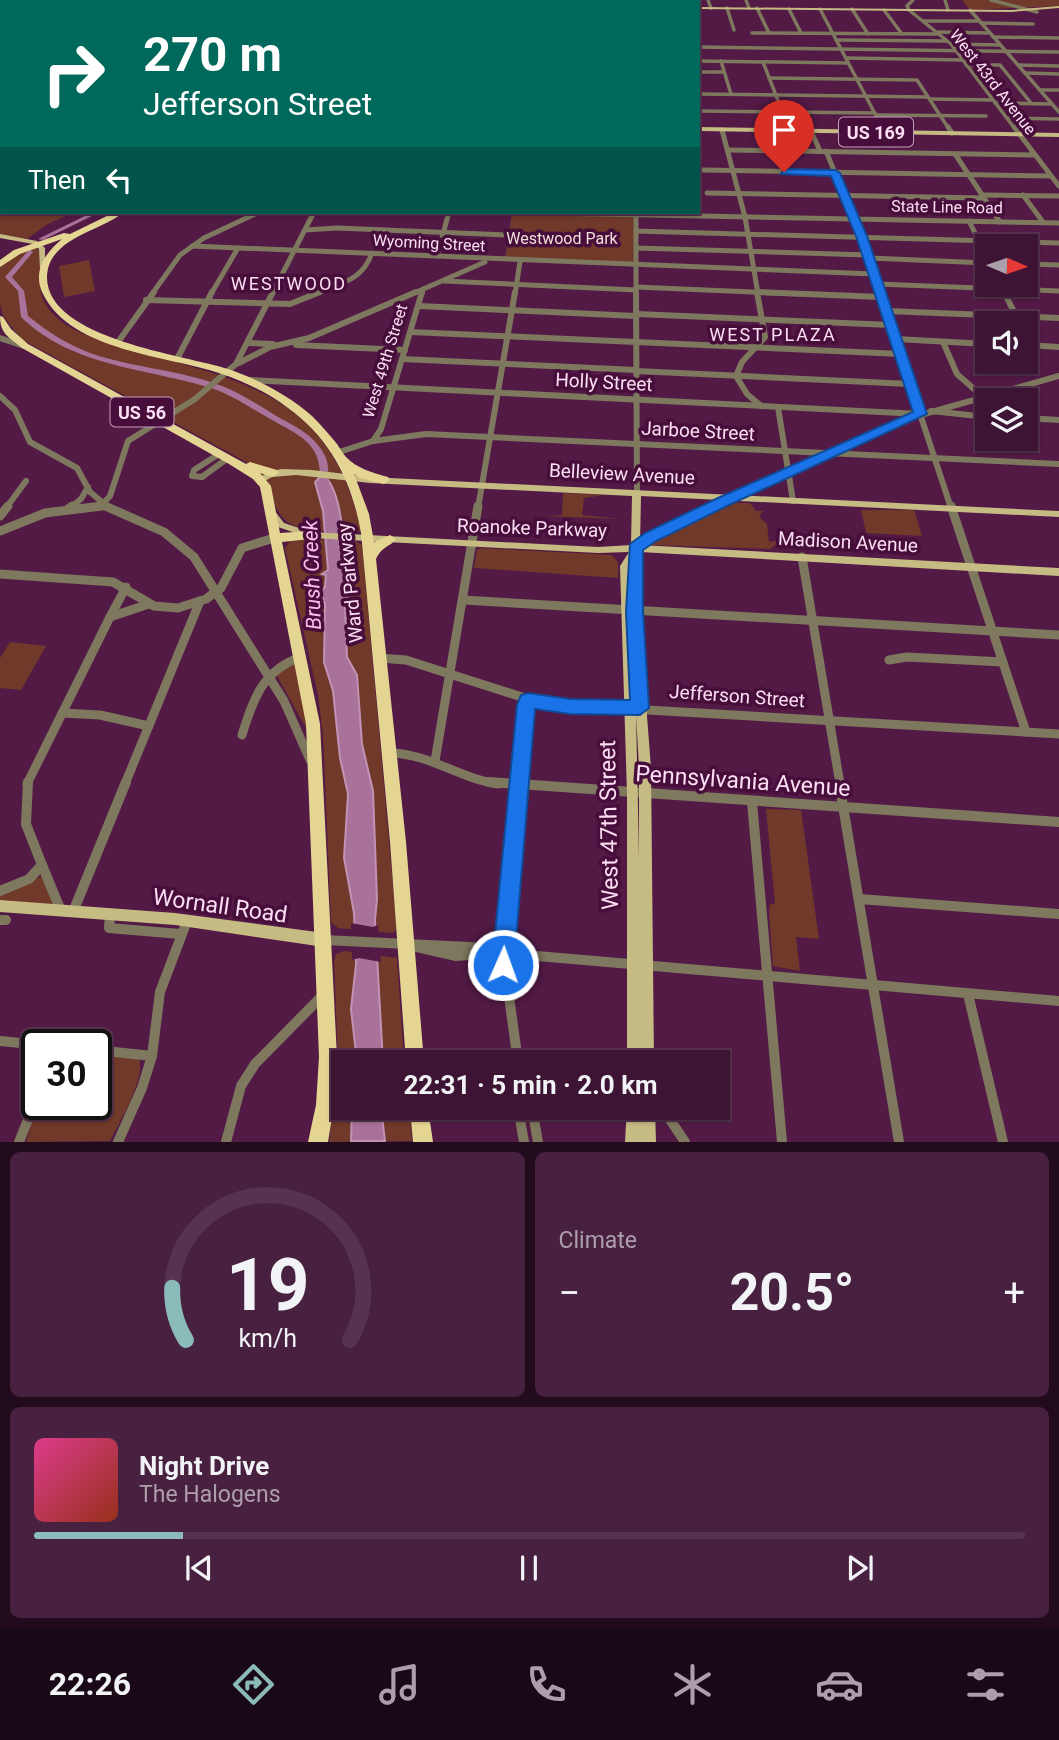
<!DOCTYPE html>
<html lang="en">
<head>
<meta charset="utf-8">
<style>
  :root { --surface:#3e1434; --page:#492140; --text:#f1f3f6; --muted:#ad9eac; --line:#57334f; --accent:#8bbbb9 }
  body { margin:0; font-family:Roboto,sans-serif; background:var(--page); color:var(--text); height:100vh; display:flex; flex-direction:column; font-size:26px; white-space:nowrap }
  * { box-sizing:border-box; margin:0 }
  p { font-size:23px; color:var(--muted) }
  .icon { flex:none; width:38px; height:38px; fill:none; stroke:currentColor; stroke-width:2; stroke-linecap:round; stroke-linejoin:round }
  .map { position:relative; height:1142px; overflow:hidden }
  .panel { display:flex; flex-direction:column; gap:10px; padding:10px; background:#220b1d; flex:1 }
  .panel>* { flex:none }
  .top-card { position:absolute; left:0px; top:0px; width:700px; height:214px; box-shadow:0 2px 5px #0004,0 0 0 2px var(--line); background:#00695c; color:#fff; overflow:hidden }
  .needle { width:46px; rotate:92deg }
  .tools { position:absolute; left:975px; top:234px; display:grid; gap:14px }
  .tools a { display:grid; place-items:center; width:63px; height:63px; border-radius:0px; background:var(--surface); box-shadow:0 2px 5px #0004,0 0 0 2px var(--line); font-size:35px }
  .speed { position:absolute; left:21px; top:1029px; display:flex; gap:14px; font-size:35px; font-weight:700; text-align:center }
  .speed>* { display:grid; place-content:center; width:91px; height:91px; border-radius:50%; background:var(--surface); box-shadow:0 2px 5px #0004,0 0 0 2px var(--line); line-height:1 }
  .speed .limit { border:4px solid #111; border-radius:10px; background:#fff; color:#111 }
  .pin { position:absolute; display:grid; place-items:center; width:60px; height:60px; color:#fff; margin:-72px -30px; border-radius:50% 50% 50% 0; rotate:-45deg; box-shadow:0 0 7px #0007 }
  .pin .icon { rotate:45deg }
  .me { position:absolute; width:77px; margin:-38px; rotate:2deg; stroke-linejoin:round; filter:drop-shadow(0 0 5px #0008) }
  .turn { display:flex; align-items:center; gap:24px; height:147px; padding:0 28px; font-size:32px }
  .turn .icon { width:91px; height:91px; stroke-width:2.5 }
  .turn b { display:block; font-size:49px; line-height:60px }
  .then { display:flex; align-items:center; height:66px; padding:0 28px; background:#0003; gap:14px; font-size:26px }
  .big { font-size:52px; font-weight:700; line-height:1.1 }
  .panel .card { flex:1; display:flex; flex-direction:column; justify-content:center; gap:10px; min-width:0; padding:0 24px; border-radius:10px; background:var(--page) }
  .panel .dial { align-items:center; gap:0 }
  .dial svg { height:182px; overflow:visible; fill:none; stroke:var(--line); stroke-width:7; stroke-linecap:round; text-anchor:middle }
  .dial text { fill:var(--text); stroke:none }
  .song { display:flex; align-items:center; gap:21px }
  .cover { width:84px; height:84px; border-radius:10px; background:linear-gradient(135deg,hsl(330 70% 55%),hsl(10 70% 35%)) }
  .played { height:7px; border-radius:4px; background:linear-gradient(90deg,var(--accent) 15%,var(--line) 15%) }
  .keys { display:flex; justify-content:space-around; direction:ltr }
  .heat { display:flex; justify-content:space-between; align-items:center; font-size:38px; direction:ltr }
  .panel .tiles { flex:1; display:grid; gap:10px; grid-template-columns:1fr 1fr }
  .card:last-child { grid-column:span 2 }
  .trip { position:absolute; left:331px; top:1050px; width:399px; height:70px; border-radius:0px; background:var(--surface); box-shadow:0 2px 5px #0004,0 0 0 2px var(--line); font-weight:700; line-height:70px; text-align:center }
  .tab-bar { display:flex; height:112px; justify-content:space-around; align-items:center; background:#190815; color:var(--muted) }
  .tab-bar .icon { width:49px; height:49px }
  .tab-bar .current { color:var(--accent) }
  .tab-bar b { font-size:32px; color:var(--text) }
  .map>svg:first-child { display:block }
  .green { fill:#703929 }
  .water { fill:#a9729a; stroke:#c292b4; stroke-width:2 }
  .pier { fill:#531a46 }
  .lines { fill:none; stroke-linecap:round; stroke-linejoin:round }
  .river { fill:#a9729a; fill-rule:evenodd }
  .minor-far4 { stroke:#7e785e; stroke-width:3.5 }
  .minor-far3 { stroke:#7e785e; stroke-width:5 }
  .minor-far2 { stroke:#7e785e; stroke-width:6 }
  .minor-far1 { stroke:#7e785e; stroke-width:9 }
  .minor { stroke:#7e785e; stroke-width:10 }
  .major { fill:#c7bb84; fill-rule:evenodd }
  .highway { fill:#e4d592; fill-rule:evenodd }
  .route { fill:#1a73e8; stroke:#114b97; stroke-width:2 }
  .labels { text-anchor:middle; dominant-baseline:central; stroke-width:7; stroke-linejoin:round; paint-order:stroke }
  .far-street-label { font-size:16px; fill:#fbdef2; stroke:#470e3c }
  .far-park-label { font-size:16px; fill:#f2ded8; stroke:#470e3c }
  .shield { fill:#470e3c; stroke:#c5a0bb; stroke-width:2 }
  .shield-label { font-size:18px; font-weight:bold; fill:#fbdef2 }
  .far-neighbourhood-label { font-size:18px; letter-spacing:2px; fill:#fbdef2; stroke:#470e3c }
  .street-label { font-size:19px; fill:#fbdef2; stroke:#470e3c }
  .water-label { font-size:21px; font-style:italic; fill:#febeeb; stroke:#470e3c }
  .near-street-label { font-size:23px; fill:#fbdef2; stroke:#470e3c }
</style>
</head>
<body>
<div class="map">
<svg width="1059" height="1142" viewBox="0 0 1059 1142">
  <rect width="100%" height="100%" fill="#531a46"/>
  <g class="green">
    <path d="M962,0h97v6l-89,4z"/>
    <path d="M0,202l2,10h72l-28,13 -19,14 -27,-4z"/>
    <path d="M512,213l122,3v47l-129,-4z"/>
    <path d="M37,247c10,17 -5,39 11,61 17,23 48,31 74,39 119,34 209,46 239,184 -11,4 -26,1 -39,0 -63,-4 -34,-37 -76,-69l-225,-123 -18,-23 -3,-12v-38l6,-6z"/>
    <path d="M89,260l6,31 -31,6 -5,-31z"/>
    <path d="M563,493l41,2 -20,3 -2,17 38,4 -76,-3 18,-1z"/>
    <path d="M736,503h14l6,8h7l-4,6 8,7 2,18 13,-2 -12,9 -118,-4 -3,-3z"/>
    <path d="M861,510h53l8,26 -56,-3z"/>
    <path d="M300,539l55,2 7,4 35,385 -5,3 -54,-5 -7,-6 -8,-187 -5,-40 -33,-147 5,-7z"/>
    <path d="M481,548l131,7 6,7v16l-144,-10 3,-18z"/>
    <path d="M10,642l36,4 -25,44 -21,-2v-30z"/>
    <path d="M296,664l12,63 -2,1 -29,-52 1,-6z"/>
    <path d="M766,809l35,1 18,129 -23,-2 4,34 -27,-5 -4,-54 1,-8h5z"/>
    <path d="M40,877h4l9,25 -3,2 -50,-4v-6z"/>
    <path d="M345,951l52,7 7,104h-61v46h67l2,33 -83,1 9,-81 -4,-100 2,-7z"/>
    <path d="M96,1055l43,4c7,19 -20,64 -29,82l-84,1 12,-38h58z"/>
  </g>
  <g class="water">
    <path d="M323,474c21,20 21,72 20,100l3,4 -3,6 8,4 -6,15 2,54 10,18 5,69 11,47 4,108 -2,21 8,142h-26l-6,-53 5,-45 -2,-51 -10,-55 4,-64 -8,-36 -7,-67 -9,-29 1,-58 -6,-14 6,-3 1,-12 -4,-1 6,-4 -5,-59 -8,-29z"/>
    <path d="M352,1108h29l4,33h-34z"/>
  </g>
  <path class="pier" d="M351,923l22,4 5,-2 3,37 -22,-4 -7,2z"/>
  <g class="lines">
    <g class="river">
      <rect x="0" y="172" width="2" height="4"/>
      <path d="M93,212h7l-57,28 -5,-1z"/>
      <path d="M30,250l3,2 -21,25 12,14 4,25c20,16 40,29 65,38 42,14 87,16 129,32 20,8 38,20 56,31 19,10 39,20 48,41 3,8 2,17 3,26l-1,2 -3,1 -4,-3c-1,-9 -1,-18 -4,-27 -7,-19 -28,-27 -45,-37 -20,-11 -39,-25 -61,-32 -65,-20 -139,-21 -190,-71l-3,-26 -13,-14 23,-26z"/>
    </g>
    <g class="minor-far4">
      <path d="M708,0l3,8"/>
      <path d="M746,0l3,8"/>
      <path d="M913,0l-6,6 2,4 42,34 64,85"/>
      <path d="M945,0l3,10"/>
      <path d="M991,0l46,12"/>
      <path d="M0,1l63,1"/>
      <path d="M727,8l7,22"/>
      <path d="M757,8l12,25"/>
      <path d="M789,9l12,24"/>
      <path d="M820,9l63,120"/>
      <path d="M852,9l16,25"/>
      <path d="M884,10l18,24"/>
      <path d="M970,10l89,102"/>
      <path d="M923,21h56"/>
      <path d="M981,23l52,1"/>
      <path d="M938,32l51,1"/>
      <path d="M752,33l188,1"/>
      <path d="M993,37l66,1"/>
      <path d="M836,40l112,1"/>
      <path d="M951,44l49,1"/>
      <path d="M698,47l361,5"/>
      <path d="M846,58l117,2"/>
      <path d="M698,61l150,2"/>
      <path d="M721,61l10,33"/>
      <path d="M763,62l26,67"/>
      <path d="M966,65h34l31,38"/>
      <path d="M1018,65l41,1"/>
      <path d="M698,72h26"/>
      <path d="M1025,73l34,1"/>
      <path d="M769,78l148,2 32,49"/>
      <path d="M1040,90h19"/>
      <path d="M698,94l230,3"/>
      <path d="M930,99l63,1"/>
      <path d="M995,103l56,1"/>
      <path d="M698,111l177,2"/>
      <path d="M876,115l110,1"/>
      <path d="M1007,118l52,1"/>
    </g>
    <g class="minor-far3">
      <path d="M788,127l2,4"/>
      <path d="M882,127l3,5"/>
      <path d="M948,127l4,6"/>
      <path d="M1014,127l45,59"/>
      <path d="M722,130l23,87 13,77"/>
      <path d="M811,131l9,20"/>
      <path d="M728,150l307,5"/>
      <path d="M826,151l35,85 19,58"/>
      <path d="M955,154l45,68"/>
      <path d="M703,170l348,6"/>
      <path d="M707,193l277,5"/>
      <path d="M982,195l77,1"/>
      <path d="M1023,195l20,27"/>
      <path d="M499,212l560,11"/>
      <path d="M636,212v82"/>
      <path d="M969,221l18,36"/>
      <path d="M305,230l32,-2 170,7"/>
      <path d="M636,231l423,12"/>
      <path d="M192,246l682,28"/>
      <path d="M636,248l232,7"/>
      <path d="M437,256l12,-44"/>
      <path d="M869,258l118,5"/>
      <path d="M1026,264l33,1"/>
      <path d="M444,281l192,9"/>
      <path d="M877,284l182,7"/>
      <path d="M1001,286l4,8"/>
      <path d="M636,287l164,7"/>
      <path d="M152,294l28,-39 24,-17 55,-26"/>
      <path d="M211,294l27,-46"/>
      <path d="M272,294l42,-82"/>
      <path d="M315,294c26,-11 47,-13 57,-41"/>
      <path d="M412,294l73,-32"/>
      <path d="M422,294l1,-5"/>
      <path d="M515,294l5,-32"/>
    </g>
    <g class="minor-far2">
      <path d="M636,292l1,201"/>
      <path d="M757,292l8,45 -23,25 -6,14 11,18 14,12"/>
      <path d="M757,292l124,5"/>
      <path d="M880,292l71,216"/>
      <path d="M1004,292l16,32"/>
      <path d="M146,300l144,4 30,-12"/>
      <path d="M419,306l217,10"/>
      <path d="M886,311l173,7"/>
      <path d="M637,314l254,11"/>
      <path d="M411,332l490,22"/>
      <path d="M1026,335l5,10"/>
      <path d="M0,338l24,8"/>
      <path d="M896,339l91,5"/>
      <path d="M118,342l36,-50"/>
      <path d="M943,342l14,32 26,23"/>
      <path d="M248,343l25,1"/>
      <path d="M296,345l109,5"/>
      <path d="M1026,345l33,2"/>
      <path d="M177,359l35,-67"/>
      <path d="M402,359l234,11"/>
      <path d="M239,363l31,-16 39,-9 107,-46"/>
      <path d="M636,371l274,13"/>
      <path d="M249,380l671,34"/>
      <path d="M0,396l15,14 15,32 47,26 13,24 19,16"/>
      <path d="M778,407l15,94"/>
      <path d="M931,411l56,6"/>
      <path d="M1026,418l33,2"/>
      <path d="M373,441l8,-12 41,-137"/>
      <path d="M339,452l34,-11 53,-7 633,30"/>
      <path d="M219,454l-25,16 -2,6 10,1 26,-19"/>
      <path d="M6,508l20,-27"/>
      <path d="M70,508l11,-9 7,-12"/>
      <path d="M99,508l11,-12 18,-55 67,-42 41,-35 37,-72"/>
      <path d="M478,508l37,-216"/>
      <path d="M712,508l198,-90 149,-42"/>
    </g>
    <g class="minor-far1">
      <path d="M105,506l59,26 30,25 90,144 26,59"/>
      <path d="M951,506l75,226"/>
      <path d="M68,509l4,-3"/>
      <path d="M0,516l8,-10"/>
      <path d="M0,531l45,-18 57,-7"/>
      <path d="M636,548l14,-11 66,-31"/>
      <path d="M802,557l38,227"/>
      <path d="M0,574l113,8 41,24 24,2 28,-9 15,-11 21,-40 32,-10"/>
      <path d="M463,600l596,35"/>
      <path d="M110,617l16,-30"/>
      <path d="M379,658l27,2 138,44 515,30"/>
      <path d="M889,660l18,-3 96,5"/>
      <path d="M62,713l38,2 49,11"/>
      <path d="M242,735c11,-36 21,-65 59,-78"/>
      <path d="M389,753c40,0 71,26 109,31"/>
      <path d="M435,761l43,-255"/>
      <path d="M27,784l83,-167 39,-13"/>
      <path d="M125,784l75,-183"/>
      <path d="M520,784l8,-84"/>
    </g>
    <g class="minor">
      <path d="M489,782l570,40"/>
      <path d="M839,782l60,360"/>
      <path d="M752,802l30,340"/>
      <path d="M42,865l19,46"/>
      <path d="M0,891l29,-12 13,-14 -16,-41 2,-42"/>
      <path d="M859,899l200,15"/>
      <path d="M73,912l53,-130"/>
      <path d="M110,915l-1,13 71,6"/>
      <path d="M0,920h6"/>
      <path d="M324,940l166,8 13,5 556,48"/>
      <path d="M407,945l48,11 48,-3"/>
      <path d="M968,994l35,148"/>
      <path d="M0,1041l40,4"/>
      <path d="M96,1050l56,6"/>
      <path d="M518,1062l-15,-109 17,-171"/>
      <path d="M518,1108l6,34"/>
      <path d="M532,1108l6,34"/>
      <path d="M651,1108l14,4 20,30"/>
      <path d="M19,1142l18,-45"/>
      <path d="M118,1142l24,-54 10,-32 8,-64 27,-71"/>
      <path d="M226,1142l15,-56 14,-22 67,-68"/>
    </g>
    <g class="major">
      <rect x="238" y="0" width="4" height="2"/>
      <path d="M1059,6v2l-48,4 -313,-3v-2l313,3z"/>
      <path d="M698,127l361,6v4l-361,-6z"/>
      <rect x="0" y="199" width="2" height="4"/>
      <path d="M0,234l37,7 8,7v22l-5,-1 -1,-20 -6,-5 -33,-6z"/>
      <path d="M281,469l31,1 58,7 689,34v6l-418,-21 -1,49 419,23v8l-419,-24 -1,59 12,157 3,294h-27v-268l-7,-228 9,-14 -31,1 -288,-15 -32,-11 -12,-15 2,-2h6l10,13 27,9 287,15 33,-2 1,-49 -262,-13 -74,-8 -24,2 -11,6 -4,-3 9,-7zM636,713l3,55v89z"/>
      <path d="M0,900l175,13 149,20 5,2 2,5 -2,5 -5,2 -149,-22 -175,-13z"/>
      <path d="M627,1108h28l1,34h-31z"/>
    </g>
    <g class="highway">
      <path d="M151,0h6l1,2h-5z"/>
      <path d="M115,212h9c-24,20 -77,26 -77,66 1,61 138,77 181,91 30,10 60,26 84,47 9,9 17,18 25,28 3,4 5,9 9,13 10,11 27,16 42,20l2,3 -6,4 -24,-6 -6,-4 15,40 5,28 16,-7 6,4c-7,9 -13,6 -20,20l30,283 18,220h-18l-16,-220 -29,-309c-9,-51 -30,-94 -73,-125 -19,-15 -43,-26 -66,-34 -55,-19 -150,-22 -179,-80 -11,-22 2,-41 19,-55l-42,15 -20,13v-7l14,-10 50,-17 6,1z"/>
      <path d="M0,316l3,1 8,12 17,15 218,120 4,-2 27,8 2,3 -6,4 -13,-4 11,13 9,47 30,-2 6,4 -6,4 -28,3 38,182 17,333 -3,48 -6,37h-20l8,-37 3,-48 -13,-333 -46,-237 -7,-8 -24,-15 -207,-116c-13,-11 -22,-14 -22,-32z"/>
      <path d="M410,1108h18l5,34h-20z"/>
    </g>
  </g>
  <path class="route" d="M784,169l51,1 5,3 27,63 60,178 -198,91 -73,36 -13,9v61l6,97 -9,7 -70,-1 -35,-5 -21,256 -3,8 -8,3 -8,-3 -3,-8 25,-260 4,-10 7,-2 42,6 60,1 -4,-89 4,-67 15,-11 73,-35 195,-86 -57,-176 -25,-60 -50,-2z"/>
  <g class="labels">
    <g class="far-street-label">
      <text transform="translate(993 82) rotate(52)">West 43rd Avenue</text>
      <text transform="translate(947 207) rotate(1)">State Line Road</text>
      <text transform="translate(429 243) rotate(3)">Wyoming Street</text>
      <text transform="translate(385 361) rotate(-73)">West 49th Street</text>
    </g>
    <g class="far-park-label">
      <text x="562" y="238">Westwood Park</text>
    </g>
    <g class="shield">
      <rect x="839" y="117.5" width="74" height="29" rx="5"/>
      <rect x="110.5" y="397.5" width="63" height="29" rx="5"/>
    </g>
    <g class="shield-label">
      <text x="876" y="132">US 169</text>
      <text x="142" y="412">US 56</text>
    </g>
    <g class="far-neighbourhood-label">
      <text x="289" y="283">WESTWOOD</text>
      <text x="773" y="334">WEST PLAZA</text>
    </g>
    <g class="street-label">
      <text transform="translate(604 382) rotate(3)">Holly Street</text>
      <text transform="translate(698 431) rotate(3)">Jarboe Street</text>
      <text transform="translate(622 474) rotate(3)">Belleview Avenue</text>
      <text transform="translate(532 528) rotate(2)">Roanoke Parkway</text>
      <text transform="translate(848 542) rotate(3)">Madison Avenue</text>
      <text transform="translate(350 583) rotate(-96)">Ward Parkway</text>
      <text transform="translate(737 696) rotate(4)">Jefferson Street</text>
    </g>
    <g class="water-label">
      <text transform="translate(312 575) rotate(-92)">Brush Creek</text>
    </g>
    <g class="near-street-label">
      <text transform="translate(743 781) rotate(4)">Pennsylvania Avenue</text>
      <text transform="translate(609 825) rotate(-91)">West 47th Street</text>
      <text transform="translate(220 906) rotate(8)">Wornall Road</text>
    </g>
  </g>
</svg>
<div class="tools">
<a><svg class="needle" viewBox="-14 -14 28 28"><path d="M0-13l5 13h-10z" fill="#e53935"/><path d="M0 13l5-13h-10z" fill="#ad9eac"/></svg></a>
<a><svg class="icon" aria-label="sound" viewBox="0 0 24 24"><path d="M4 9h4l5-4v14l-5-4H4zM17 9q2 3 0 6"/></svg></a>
<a><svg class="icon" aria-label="layers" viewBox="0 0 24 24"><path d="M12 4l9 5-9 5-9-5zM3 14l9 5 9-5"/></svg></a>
</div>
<div class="speed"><div class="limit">30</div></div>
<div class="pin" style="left:784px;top:172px;background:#d93025"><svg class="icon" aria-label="arrive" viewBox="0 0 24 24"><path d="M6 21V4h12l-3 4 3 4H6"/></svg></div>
<svg class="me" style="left:503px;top:965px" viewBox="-20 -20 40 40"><circle r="17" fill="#1a73e8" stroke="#fff" stroke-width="3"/><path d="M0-11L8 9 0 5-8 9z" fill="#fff"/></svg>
<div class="trip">22:31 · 5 min · 2.0 km</div>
<div class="top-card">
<div class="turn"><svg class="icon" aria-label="right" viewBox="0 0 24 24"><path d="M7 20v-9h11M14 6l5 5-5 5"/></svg><div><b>270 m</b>Jefferson Street</div></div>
<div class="then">Then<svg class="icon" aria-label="left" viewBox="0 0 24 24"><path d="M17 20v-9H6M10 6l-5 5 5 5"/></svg></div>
</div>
</div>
<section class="panel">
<div class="tiles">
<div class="card dial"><svg viewBox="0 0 100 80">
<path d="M14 69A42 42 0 1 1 86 69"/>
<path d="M14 69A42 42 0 0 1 8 46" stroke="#8bbbb9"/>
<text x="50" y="56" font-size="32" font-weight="700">19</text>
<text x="50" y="72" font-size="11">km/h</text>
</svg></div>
<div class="card"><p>Climate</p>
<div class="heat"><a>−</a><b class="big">20.5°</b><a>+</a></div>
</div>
<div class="card">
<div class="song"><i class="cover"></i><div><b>Night Drive</b><p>The Halogens</p></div></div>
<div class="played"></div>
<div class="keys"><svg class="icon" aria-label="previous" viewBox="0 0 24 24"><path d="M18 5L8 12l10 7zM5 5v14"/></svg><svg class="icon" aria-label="pause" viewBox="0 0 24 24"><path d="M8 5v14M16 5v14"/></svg><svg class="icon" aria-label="next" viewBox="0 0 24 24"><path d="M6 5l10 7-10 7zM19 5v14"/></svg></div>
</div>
</div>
</section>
<nav class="tab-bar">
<b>22:26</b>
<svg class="icon current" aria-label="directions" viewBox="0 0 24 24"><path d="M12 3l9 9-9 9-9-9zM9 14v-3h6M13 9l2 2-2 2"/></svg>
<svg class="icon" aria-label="music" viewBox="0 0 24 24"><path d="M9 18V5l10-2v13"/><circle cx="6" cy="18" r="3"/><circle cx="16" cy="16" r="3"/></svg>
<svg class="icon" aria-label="phone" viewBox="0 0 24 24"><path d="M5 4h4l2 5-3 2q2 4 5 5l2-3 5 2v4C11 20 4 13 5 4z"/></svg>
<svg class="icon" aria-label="climate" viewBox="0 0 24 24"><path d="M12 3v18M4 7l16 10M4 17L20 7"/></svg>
<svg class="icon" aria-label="car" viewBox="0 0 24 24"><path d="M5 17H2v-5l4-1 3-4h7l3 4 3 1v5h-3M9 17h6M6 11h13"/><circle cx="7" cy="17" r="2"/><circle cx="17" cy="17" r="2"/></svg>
<svg class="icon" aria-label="filters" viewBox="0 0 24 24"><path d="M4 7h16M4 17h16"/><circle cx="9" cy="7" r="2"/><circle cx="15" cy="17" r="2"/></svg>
</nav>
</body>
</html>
